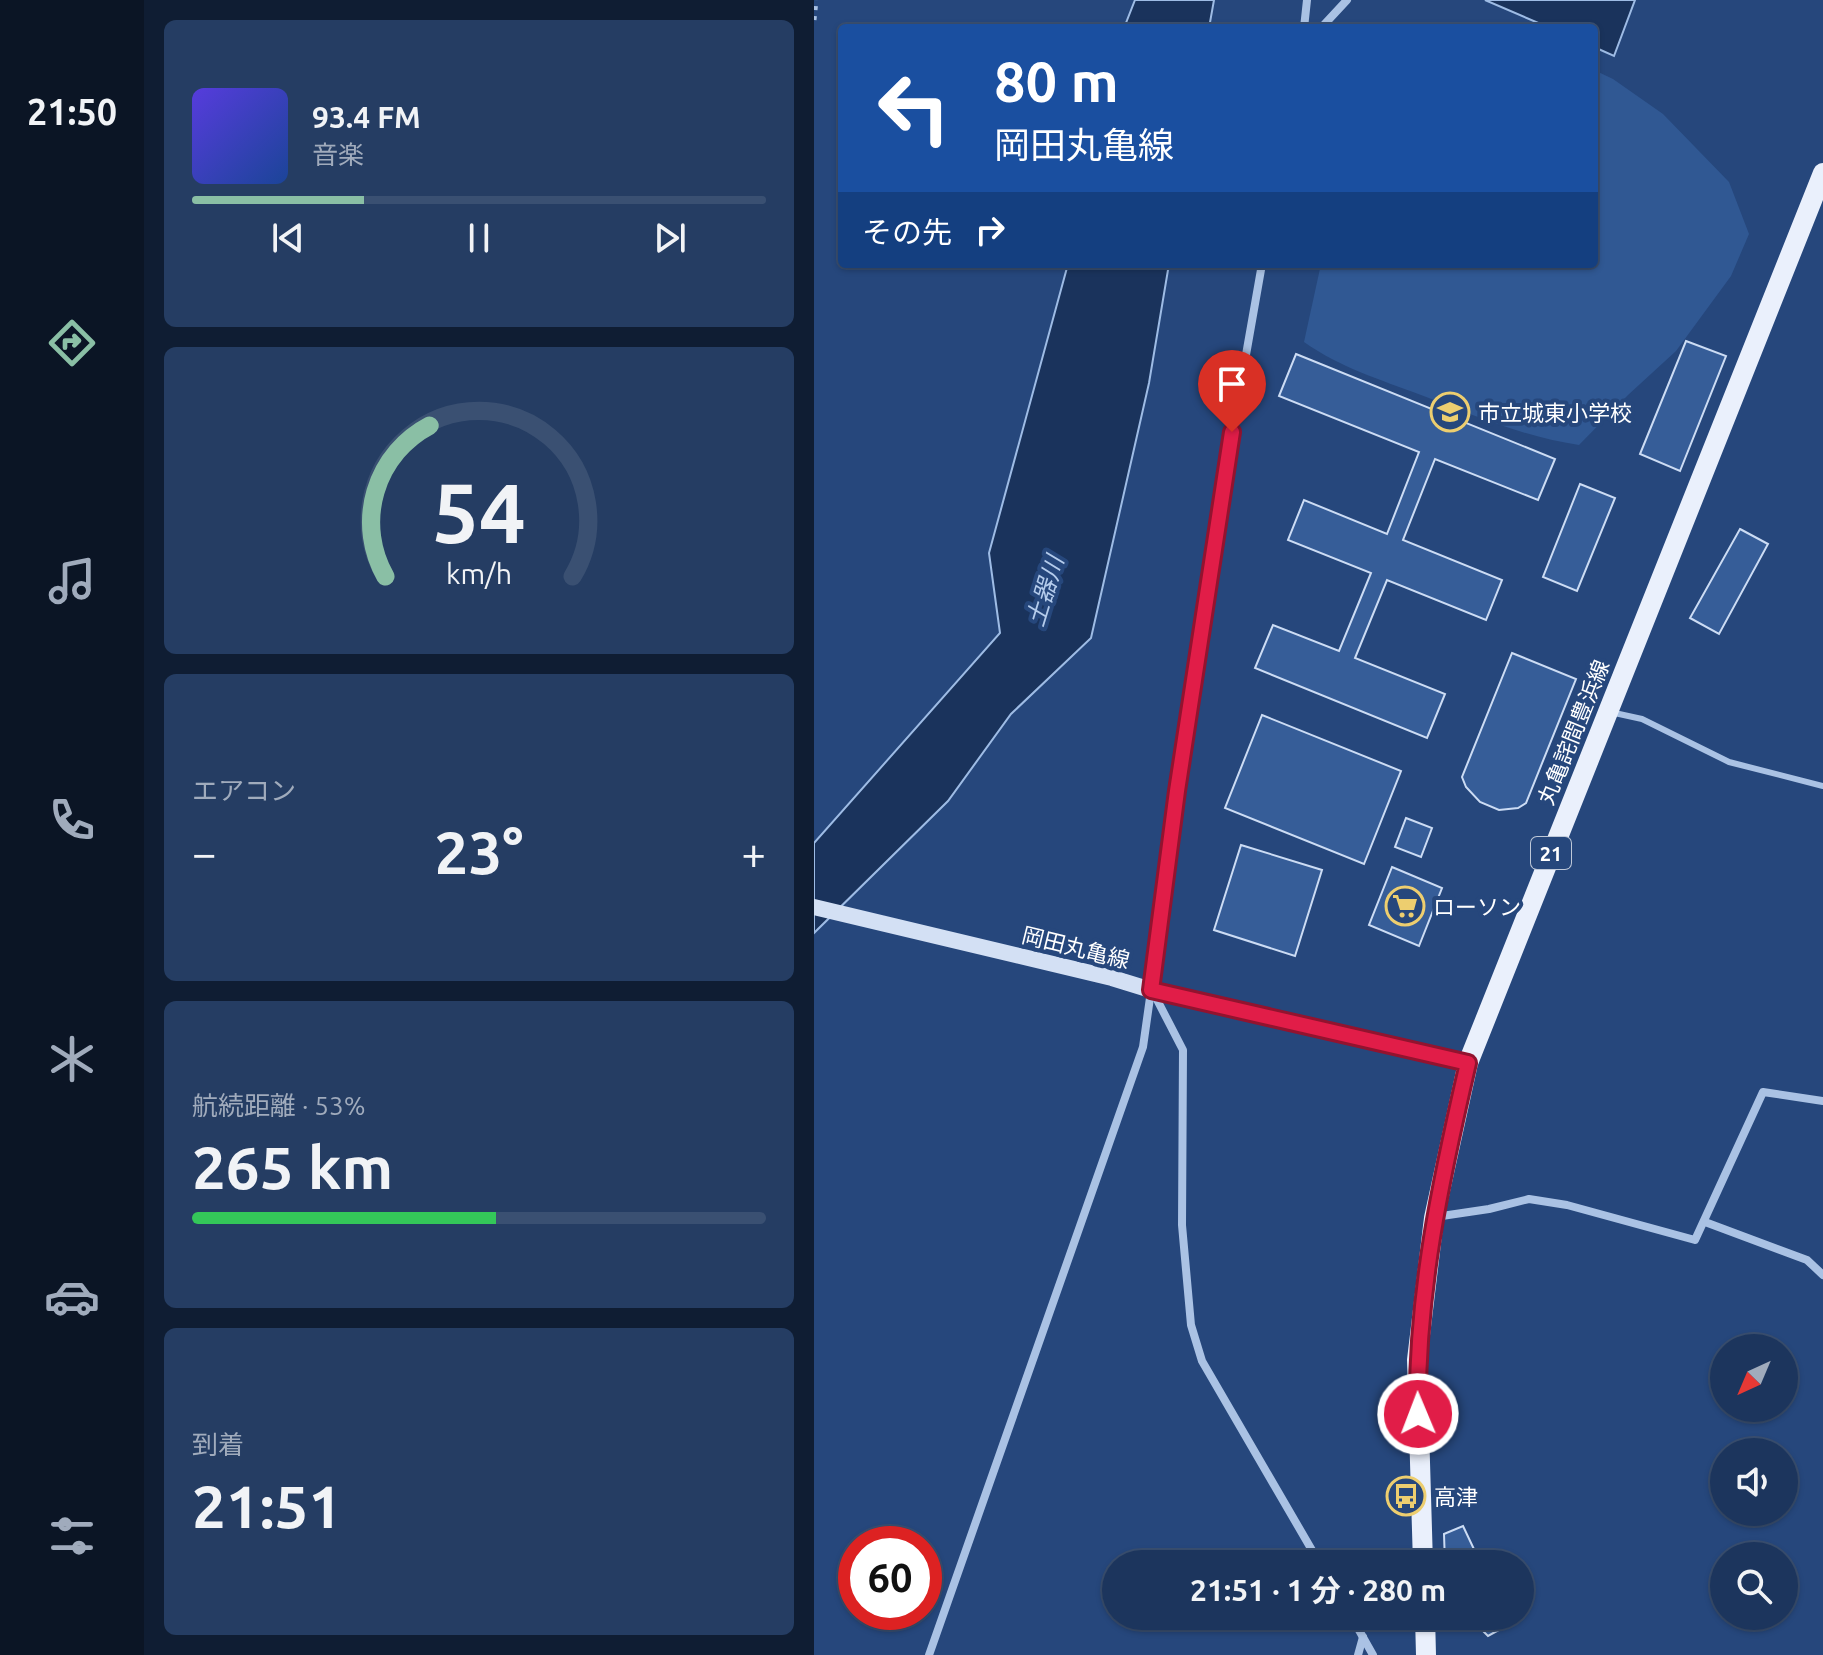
<!DOCTYPE html>
<html lang="ja">
<head>
<meta charset="utf-8">
<style>
  :root { --surface:#1c355d; --page:#253d63; --text:#f1f3f6; --muted:#a0abbc; --line:#3a5072; --accent:#8abfa5 }
  body { margin:0; font-family:Ubuntu,"Noto Sans JP",sans-serif; background:var(--page); color:var(--text); height:100vh; display:flex; flex-direction:column; font-size:30px; white-space:nowrap }
  * { box-sizing:border-box; margin:0 }
  p { font-size:26px; color:var(--muted) }
  .icon { flex:none; width:44px; height:44px; fill:none; stroke:currentColor; stroke-width:2; stroke-linecap:round; stroke-linejoin:round }
  .map { position:relative; flex:1; overflow:hidden }
  .details { display:flex; flex-direction:column; gap:20px; padding:20px; background:#0f1d33; width:670px }
  .details>* { flex:none }
  .guide { position:absolute; left:24px; top:24px; width:760px; height:244px; border-radius:8px; box-shadow:0 2px 6px #0004,0 0 0 2px var(--line); background:#1a4fa0; color:#fff; overflow:hidden }
  .needle { width:52px; rotate:224deg }
  .controls { position:absolute; left:896px; top:1334px; display:grid; gap:16px }
  .controls a { display:grid; place-items:center; width:88px; height:88px; border-radius:50%; background:var(--surface); box-shadow:0 2px 6px #0004,0 0 0 2px var(--line); font-size:40px }
  .speed { position:absolute; left:24px; top:1526px; display:flex; gap:16px; font-size:40px; font-weight:700; text-align:center }
  .speed>* { display:grid; place-content:center; width:104px; height:104px; border-radius:50%; background:var(--surface); box-shadow:0 2px 6px #0004,0 0 0 2px var(--line); line-height:1 }
  .speed .limit { border:12px solid #d22; background:#fff; color:#111 }
  .pin { position:absolute; display:grid; place-items:center; width:68px; height:68px; color:#fff; margin:-82px -34px; border-radius:50% 50% 50% 0; rotate:-45deg; box-shadow:0 0 8px #0007 }
  .pin .icon { rotate:45deg }
  .me { position:absolute; width:88px; margin:-44px; rotate:359deg; stroke-linejoin:round; filter:drop-shadow(0 0 6px #0008) }
  .turn { display:flex; align-items:center; gap:28px; height:168px; padding:0 24px; font-size:36px }
  .turn .icon { width:104px; height:104px; stroke-width:2.5 }
  .turn b { display:block; font-size:56px; line-height:68px }
  .then { display:flex; align-items:center; height:76px; padding:0 24px; background:#0003; gap:16px; font-size:30px }
  .big { font-size:60px; font-weight:700; line-height:1.1 }
  .details .widget { flex:1; display:flex; flex-direction:column; justify-content:center; gap:12px; min-width:0; padding:0 28px; border-radius:12px; background:var(--page) }
  .details .dial { align-items:center; gap:0 }
  .dial svg { height:208px; overflow:visible; fill:none; stroke:var(--line); stroke-width:7; stroke-linecap:round; text-anchor:middle }
  .dial text { fill:var(--text); stroke:none }
  .song { display:flex; align-items:center; gap:24px }
  .cover { width:96px; height:96px; border-radius:12px; background:linear-gradient(135deg,hsl(250 70% 55%),hsl(220 70% 35%)) }
  .played { height:8px; border-radius:4px; background:linear-gradient(90deg,var(--accent) 30%,var(--line) 30%) }
  .keys { display:flex; justify-content:space-around; direction:ltr }
  .heat { display:flex; justify-content:space-between; align-items:center; font-size:44px; direction:ltr }
  .charge { height:12px; border-radius:6px; background:linear-gradient(90deg,#34c759 53%,var(--line) 0) }
  .trip { position:absolute; left:288px; top:1550px; width:432px; height:80px; border-radius:40px; background:var(--surface); box-shadow:0 2px 6px #0004,0 0 0 2px var(--line); font-weight:700; line-height:80px; text-align:center }
  main { display:flex; flex:1; min-height:0 }
  .tabs { display:flex; flex-direction:column; width:144px; justify-content:space-around; align-items:center; background:#0b1525; color:var(--muted) }
  .tabs .icon { width:56px; height:56px }
  .tabs .on { color:var(--accent) }
  .tabs b { font-size:36px; color:var(--text) }
  .map>svg:first-child { display:block }
  .green { fill:#305893 }
  .water { fill:#1a335c; stroke:#9ebce5; stroke-width:2 }
  .building { fill:#365d98; stroke:#ccdcf4; stroke-width:2 }
  .lines { fill:none; stroke-linecap:round; stroke-linejoin:round }
  .path { stroke:#aac2e4; stroke-width:5; stroke-dasharray:4 6; stroke-linecap:butt }
  .service { stroke:#aac2e4; stroke-width:6 }
  .minor { stroke:#aac2e4; stroke-width:8 }
  .secondary { stroke:#d3e0f4; stroke-width:16 }
  .primary { stroke:#eaf0fc; stroke-width:20 }
  .route-casing { stroke:#92132f; stroke-width:20 }
  .route { stroke:#e11d48; stroke-width:14 }
  .labels { text-anchor:middle; dominant-baseline:central; stroke-width:8; stroke-linejoin:round; paint-order:stroke }
  .shield { fill:#26477c; stroke:#bec8d8; stroke-width:2 }
  .shield-label { font-size:20px; font-weight:bold; fill:#fff }
  .poi-label { font-size:22px; fill:#fff; stroke:#26477c; text-anchor:start }
  .street-label { font-size:22px; fill:#fff; stroke:#26477c }
  .water-label { font-size:24px; font-style:italic; fill:#b5ccec; stroke:#26477c }
</style>
</head>
<body>
<main>
<nav class="tabs">
<b>21:50</b>
<svg class="icon on" aria-label="directions" viewBox="0 0 24 24"><path d="M12 3l9 9-9 9-9-9zM9 14v-3h6M13 9l2 2-2 2"/></svg>
<svg class="icon" aria-label="music" viewBox="0 0 24 24"><path d="M9 18V5l10-2v13"/><circle cx="6" cy="18" r="3"/><circle cx="16" cy="16" r="3"/></svg>
<svg class="icon" aria-label="phone" viewBox="0 0 24 24"><path d="M5 4h4l2 5-3 2q2 4 5 5l2-3 5 2v4C11 20 4 13 5 4z"/></svg>
<svg class="icon" aria-label="climate" viewBox="0 0 24 24"><path d="M12 3v18M4 7l16 10M4 17L20 7"/></svg>
<svg class="icon" aria-label="car" viewBox="0 0 24 24"><path d="M5 17H2v-5l4-1 3-4h7l3 4 3 1v5h-3M9 17h6M6 11h13"/><circle cx="7" cy="17" r="2"/><circle cx="17" cy="17" r="2"/></svg>
<svg class="icon" aria-label="filters" viewBox="0 0 24 24"><path d="M4 7h16M4 17h16"/><circle cx="9" cy="7" r="2"/><circle cx="15" cy="17" r="2"/></svg>
</nav>
<section class="details">
<div class="widget">
<div class="song"><i class="cover"></i><div><b>93.4 FM</b><p>音楽</p></div></div>
<div class="played"></div>
<div class="keys"><svg class="icon" aria-label="previous" viewBox="0 0 24 24"><path d="M18 5L8 12l10 7zM5 5v14"/></svg><svg class="icon" aria-label="pause" viewBox="0 0 24 24"><path d="M8 5v14M16 5v14"/></svg><svg class="icon" aria-label="next" viewBox="0 0 24 24"><path d="M6 5l10 7-10 7zM19 5v14"/></svg></div>
</div>
<div class="widget dial"><svg viewBox="0 0 100 80">
<path d="M14 69A42 42 0 1 1 86 69"/>
<path d="M14 69A42 42 0 0 1 31 11" stroke="#8abfa5"/>
<text x="50" y="56" font-size="32" font-weight="700">54</text>
<text x="50" y="72" font-size="11">km/h</text>
</svg></div>
<div class="widget"><p>エアコン</p>
<div class="heat"><a>−</a><b class="big">23°</b><a>+</a></div>
</div>
<div class="widget"><p>航続距離 · 53%</p><b class="big">265 km</b><div class="charge"></div></div>
<div class="widget"><p>到着</p><b class="big">21:51</b></div>
</section>
<div class="map">
<svg width="1009" height="1655" viewBox="0 0 1009 1655">
  <rect width="100%" height="100%" fill="#26477c"/>
  <path class="green" d="M780,70l19,9 50,35 66,68 20,52 -18,42 -55,75 -48,44 -49,50c-55,-8 -106,-30 -158,-50 -42,-16 -80,-27 -117,-53l17,-78h273z"/>
  <g class="water">
    <path d="M321,0h79l-5,28h-85z"/>
    <path d="M671,0h150l-21,56 -20,-9v-19h-44z"/>
    <path d="M254,264h101l-20,119 -58,255 -80,76 -63,87 -134,132v-90l186,-210 -11,-80z"/>
  </g>
  <g class="building">
    <path d="M872,341l40,15 -46,115 -40,-17z"/>
    <path d="M482,354l259,105 -17,41 -103,-41 -32,81 99,40 -16,40 -99,-40 -32,78 90,36 -18,44 -172,-70 18,-43 66,26 32,-78 -83,-33 16,-40 83,34 32,-82 -140,-56z"/>
    <path d="M766,484l35,14 -38,93 -34,-14z"/>
    <path d="M926,529l28,15 -49,90 -29,-16z"/>
    <path d="M698,653l64,26 -50,124 -8,5 -19,2 -19,-8 -14,-15 -4,-10z"/>
    <path d="M448,715l139,56 -37,93 -139,-56z"/>
    <path d="M592,818l26,10 -11,29 -26,-10z"/>
    <path d="M427,845l81,25 -27,86 -81,-26z"/>
    <path d="M578,867l50,21 -23,58 -50,-21z"/>
    <path d="M649,1526l18,38h-36l-1,-30z"/>
    <path d="M654,1616h36l4,9 -20,11z"/>
  </g>
  <g class="lines">
    <path class="path" d="M0,20l2,-20"/>
    <path class="service" d="M796,712l32,7 87,43 94,24"/>
    <g class="minor">
      <path d="M490,28l3,-28"/>
      <path d="M507,28l26,-28"/>
      <path d="M338,990l31,60 -1,175 9,100 11,36 118,203"/>
      <path d="M621,1217l54,-8 40,-10 38,6 128,35 68,-148 60,9"/>
      <path d="M891,1222l102,38 16,15"/>
      <path d="M537,1616l22,39"/>
      <path d="M115,1655l214,-608 79,-556 40,-227"/>
      <path d="M544,1655l5,-18"/>
    </g>
    <path class="secondary" d="M0,907l298,71 39,12 317,73"/>
    <g class="primary">
      <path d="M609,1564l-6,-204 17,-142 34,-155 355,-890"/>
      <path d="M611,1616l1,39"/>
    </g>
  </g>
  <g class="lines">
    <g class="route-casing">
      <path id="route" d="M418,432l-55,359 -26,199 317,73c-27,116 -52,231 -50,351"/>
    </g>
    <use href="#route" class="route"/>
  </g>
  <defs>
    <g id="school-ring" transform="scale(2)"><circle r="9.5" fill="#26477c" stroke="#edce6f" stroke-width="1.5"/><path d="M0-5L7-2L0 1L-7-2ZM-4 1L0 2.5L4 1V4Q0 6-4 4Z" fill="#edce6f"/></g>
    <g id="supermarket-ring" transform="scale(2)"><circle r="9.5" fill="#26477c" stroke="#edce6f" stroke-width="1.5"/><path d="M-6-5.5h2.5l.6 2H6L4.5 2H-2.5L-4.4-4H-6ZM-1.5 3.2a1.3 1.3 0 1 0 .1 0ZM3 3.2a1.3 1.3 0 1 0 .1 0Z" fill="#edce6f"/></g>
    <g id="bus-ring" transform="scale(2)"><circle r="9.5" fill="#26477c" stroke="#edce6f" stroke-width="1.5"/><path d="M-5-6H5V4H4V6H2V4H-2V6H-4V4H-5ZM-3.5-4V0h7V-4ZM-3.5 1.2v1.5H-2V1.2ZM2 1.2v1.5H3.5V1.2Z" fill="#edce6f"/></g>
  </defs>
  <g fill-rule="evenodd">
    <use href="#school-ring" x="636" y="412"/>
    <use href="#supermarket-ring" x="591" y="906"/>
    <use href="#bus-ring" x="592" y="1496"/>
  </g>
  <g class="labels">
    <rect class="shield" x="717" y="837" width="40" height="32" rx="6"/>
    <g class="shield-label">
      <text x="737" y="853">21</text>
    </g>
    <g class="poi-label">
      <text x="664" y="412">市立城東小学校</text>
      <text x="619" y="906">ローソン</text>
      <text x="620" y="1496">高津</text>
    </g>
    <g class="street-label">
      <text transform="translate(759 732) rotate(-68)">丸亀詫間豊浜線</text>
      <text transform="translate(262 947) rotate(14)">岡田丸亀線</text>
    </g>
    <g class="water-label">
      <text transform="translate(231 591) rotate(-73)">土器川</text>
    </g>
  </g>
</svg>
<div class="controls">
<a><svg class="needle" viewBox="-14 -14 28 28"><path d="M0-13l5 13h-10z" fill="#e53935"/><path d="M0 13l5-13h-10z" fill="#a0abbc"/></svg></a>
<a><svg class="icon" aria-label="sound" viewBox="0 0 24 24"><path d="M4 9h4l5-4v14l-5-4H4zM17 9q2 3 0 6"/></svg></a>
<a><svg class="icon" aria-label="search" viewBox="0 0 24 24"><circle cx="10" cy="10" r="6"/><path d="M15 15l6 6"/></svg></a>
</div>
<div class="speed"><div class="limit">60</div></div>
<div class="pin" style="left:418px;top:432px;background:#d93025"><svg class="icon" aria-label="arrive" viewBox="0 0 24 24"><path d="M6 21V4h12l-3 4 3 4H6"/></svg></div>
<svg class="me" style="left:604px;top:1414px" viewBox="-20 -20 40 40"><circle r="17" fill="#e11d48" stroke="#fff" stroke-width="3"/><path d="M0-11L8 9 0 5-8 9z" fill="#fff"/></svg>
<div class="trip">21:51 · 1 分 · 280 m</div>
<div class="guide">
<div class="turn"><svg class="icon" aria-label="left" viewBox="0 0 24 24"><path d="M17 20v-9H6M10 6l-5 5 5 5"/></svg><div><b>80 m</b>岡田丸亀線</div></div>
<div class="then">その先<svg class="icon" aria-label="right" viewBox="0 0 24 24"><path d="M7 20v-9h11M14 6l5 5-5 5"/></svg></div>
</div>
</div>
</main>
</body>
</html>
